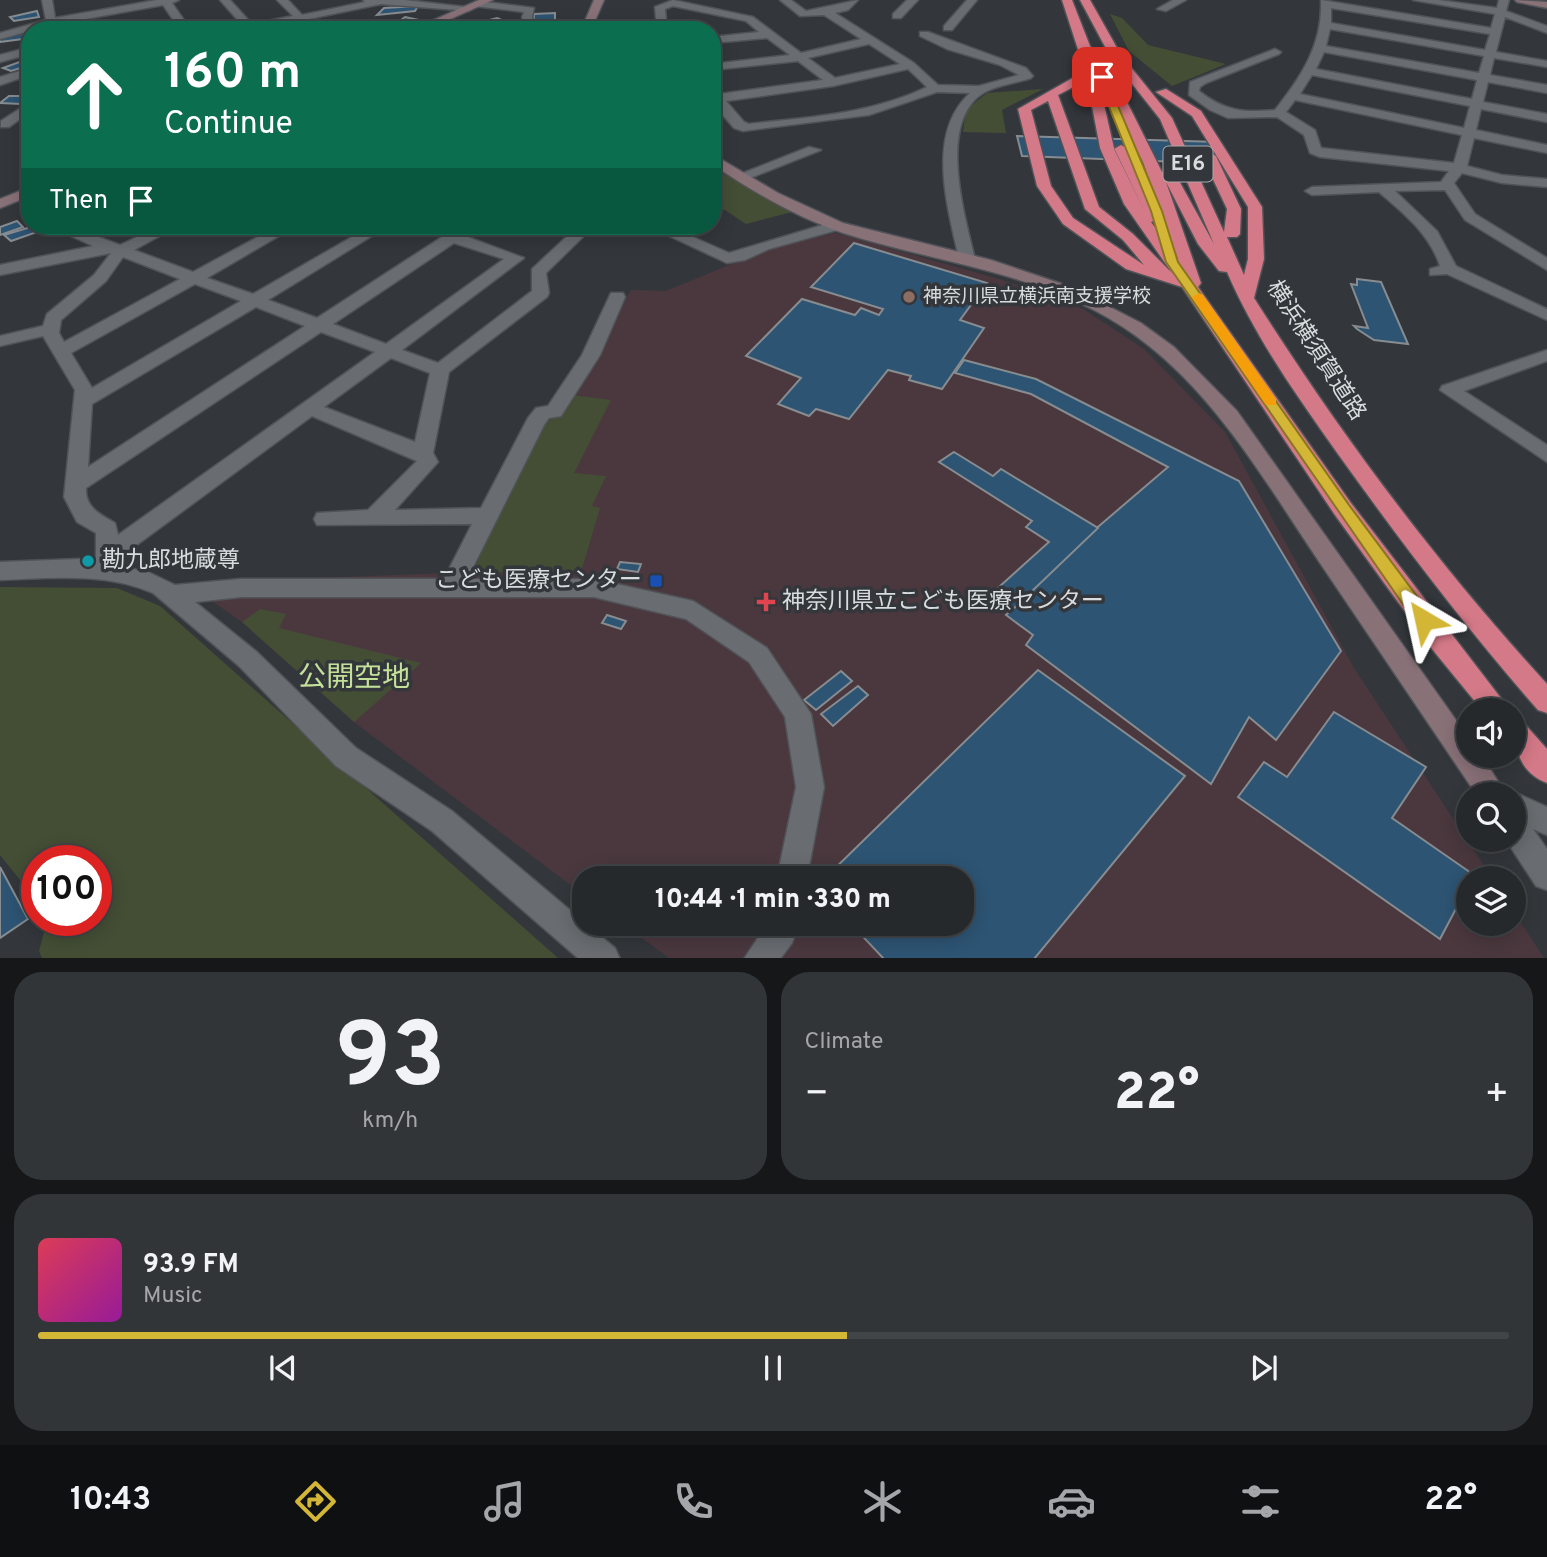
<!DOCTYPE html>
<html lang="en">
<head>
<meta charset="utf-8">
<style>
  :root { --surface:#26292c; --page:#323538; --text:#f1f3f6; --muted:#a4a6a9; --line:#424548; --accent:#d3b635 }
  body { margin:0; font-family:Overpass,"Noto Sans JP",sans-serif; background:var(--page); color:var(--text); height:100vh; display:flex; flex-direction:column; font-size:26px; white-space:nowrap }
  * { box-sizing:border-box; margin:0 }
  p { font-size:23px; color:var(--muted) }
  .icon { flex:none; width:38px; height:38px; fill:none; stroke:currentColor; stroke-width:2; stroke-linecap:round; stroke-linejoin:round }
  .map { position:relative; height:958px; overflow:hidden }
  .drawer { display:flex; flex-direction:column; gap:14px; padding:14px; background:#151718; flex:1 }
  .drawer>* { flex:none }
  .hud { position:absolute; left:21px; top:21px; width:700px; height:214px; border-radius:28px; box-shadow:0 4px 18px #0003,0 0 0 2px var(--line); background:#0b6e4f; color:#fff; overflow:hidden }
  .fabs { position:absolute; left:1456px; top:698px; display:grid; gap:14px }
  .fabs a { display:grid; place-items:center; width:70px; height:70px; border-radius:50%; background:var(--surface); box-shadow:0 4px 18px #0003,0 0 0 2px var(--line); font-size:35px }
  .speed { position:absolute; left:21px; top:845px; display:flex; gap:14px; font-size:35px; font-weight:700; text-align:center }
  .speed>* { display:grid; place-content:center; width:91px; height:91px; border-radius:50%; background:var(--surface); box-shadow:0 4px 18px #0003,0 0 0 2px var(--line); line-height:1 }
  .speed .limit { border:10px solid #d22; background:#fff; color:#111 }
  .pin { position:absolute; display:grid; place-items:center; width:60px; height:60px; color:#fff; margin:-30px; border-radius:14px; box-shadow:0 4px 10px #0006 }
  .me { position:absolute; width:77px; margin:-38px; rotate:324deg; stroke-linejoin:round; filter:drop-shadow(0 0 5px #0008) }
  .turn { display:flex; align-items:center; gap:24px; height:147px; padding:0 28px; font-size:32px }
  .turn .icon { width:91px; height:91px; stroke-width:2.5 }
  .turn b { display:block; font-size:49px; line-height:60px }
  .then { display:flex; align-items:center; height:66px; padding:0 28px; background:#0003; gap:14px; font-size:26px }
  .big { font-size:52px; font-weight:800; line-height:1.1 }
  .drawer .tile { flex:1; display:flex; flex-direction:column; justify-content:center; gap:10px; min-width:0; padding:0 24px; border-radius:28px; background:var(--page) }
  .drawer .dial { align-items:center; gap:0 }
  .dial b { font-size:91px; line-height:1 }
  .song { display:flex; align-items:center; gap:21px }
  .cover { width:84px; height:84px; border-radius:10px; background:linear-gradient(135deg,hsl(350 70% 55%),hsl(300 70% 35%)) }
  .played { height:7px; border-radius:4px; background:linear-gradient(90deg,var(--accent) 55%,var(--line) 55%) }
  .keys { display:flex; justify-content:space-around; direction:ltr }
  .heat { display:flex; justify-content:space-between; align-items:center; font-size:38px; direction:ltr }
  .drawer .tiles { flex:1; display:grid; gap:14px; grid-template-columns:1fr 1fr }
  .tile:last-child { grid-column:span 2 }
  .trip { position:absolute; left:572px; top:866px; width:402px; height:70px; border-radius:28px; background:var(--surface); box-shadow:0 4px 18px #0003,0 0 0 2px var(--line); font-weight:800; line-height:70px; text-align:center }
  .tab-bar { display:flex; height:112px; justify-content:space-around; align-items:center; background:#0f1012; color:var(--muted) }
  .tab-bar .icon { width:49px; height:49px }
  .tab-bar .on { color:var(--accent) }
  .tab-bar b { font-size:32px; color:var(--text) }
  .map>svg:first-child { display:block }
  .medical { fill:#4b383f }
  .green { fill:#444e35 }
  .building { fill:#2d5473; stroke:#878c90; stroke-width:2 }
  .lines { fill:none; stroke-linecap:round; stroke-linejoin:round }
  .street-casing { stroke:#505357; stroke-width:3 }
  .secondary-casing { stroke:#505357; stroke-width:3 }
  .highway-casing { stroke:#505357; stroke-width:3 }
  .street { fill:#696d71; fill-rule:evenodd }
  .secondary { fill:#897178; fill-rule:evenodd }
  .highway { fill:#d47987; fill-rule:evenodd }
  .route { fill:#d3b635; stroke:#897622; stroke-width:2 }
  .slow { fill:#f59e0b }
  .education-dot { fill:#8d6e63; stroke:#33373b; stroke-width:2.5 }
  .culture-dot { fill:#0f9aa8; stroke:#33373b; stroke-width:2.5 }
  .transit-dot { fill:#1a4fb4; stroke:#33373b; stroke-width:2.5 }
  .health-dot { fill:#e0444e; stroke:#33373b; stroke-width:2.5 }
  .labels { text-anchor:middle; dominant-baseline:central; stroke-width:7; stroke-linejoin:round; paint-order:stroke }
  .far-poi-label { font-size:19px; fill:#d9dcde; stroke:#33373b; text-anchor:start }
  .shield { fill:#33373b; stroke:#a7aaad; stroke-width:2 }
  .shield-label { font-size:21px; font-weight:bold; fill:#d9dcde }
  .street-label { font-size:23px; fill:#d9dcde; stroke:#33373b }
  .poi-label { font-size:23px; fill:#d9dcde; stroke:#33373b; text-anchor:start }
  .near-park-label { font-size:28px; fill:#c4e098; stroke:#33373b }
</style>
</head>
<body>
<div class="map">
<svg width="1547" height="959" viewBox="0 0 1547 959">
  <rect width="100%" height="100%" fill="#33373b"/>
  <path class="medical" d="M835,233l171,48 77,28 61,40 81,83 129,236 138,210h-24v46h46v-12l30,46h-875l-46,-34h339v-46h-378v17l-230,-173 -112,-100 -56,-39 287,-11 37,-87 32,-60 14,-9 16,-21 59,-105 35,1 102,-42z"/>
  <g class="green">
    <path d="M1110,14l12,4 26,27 78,19 -54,22 -43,-35z"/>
    <path d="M1043,89l-41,21 4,23 -43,-1 3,-22 21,-17z"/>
    <path d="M712,167l80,45 -46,12 -21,-14 -13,-3z"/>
    <path d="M572,395l39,5 -37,73 32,3 -14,30 8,2 -19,64h-108l37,-87 32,-60 14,-9z"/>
    <path d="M0,587l117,1 43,18 398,352h-516l-3,-7 8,-30 49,-1v-59h-59v40l-37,-46z"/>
    <path d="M260,609l26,5 -7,14 142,35 -67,59 -112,-100z"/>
  </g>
  <g class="building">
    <path d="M418,6l-3,5 -38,4 7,-7z"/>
    <path d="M37,11l2,6 -25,4 -4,-4z"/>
    <path d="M555,13v17h-22l1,-16z"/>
    <path d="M405,17l14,3 -19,7 -7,-1z"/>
    <path d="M497,18l14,6 -24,6 -17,-5z"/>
    <path d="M322,21v9h-26v-6z"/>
    <path d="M23,32l7,1v5l-30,4v-3z"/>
    <path d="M22,61l8,4 -19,6 -8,-3z"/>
    <path d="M9,96h21v2l-9,6 -21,-1z"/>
    <path d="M1017,136l201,6 15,22 -211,-8z"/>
    <path d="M17,221l6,6 -23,8v-8z"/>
    <path d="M34,226l6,5 -29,10 -7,-6z"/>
    <path d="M89,226h35l-18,7z"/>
    <path d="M854,243l133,40 -27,37 24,8 -42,61 -33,-9 2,-4 -23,-6 -39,49 -33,-10 -7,7 -31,-12 23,-26 -55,-22 56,-57 53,16 6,-7 18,7 4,-6 -72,-22z"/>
    <path d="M1357,279l24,3 27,62 -34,-4 -17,-11 -3,-3 14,2 -17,-44 6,1z"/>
    <path d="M964,360l72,19 203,102 102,170 -65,89 -27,-23 -38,67 -185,-139 7,-10 -27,-20 79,-77 83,-71 -137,-73 -76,-21z"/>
    <path d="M954,452l39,24 8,-7 97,59 -88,84 -21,-16 60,-54 -23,-15 6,-6 -93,-59z"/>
    <path d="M620,562l21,2 -3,8 -21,-3z"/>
    <path d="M607,615l19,6 -5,8 -19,-6z"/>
    <path d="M1038,670l147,106 -151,183h-150l-33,-35h111v-46h-137z"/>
    <path d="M841,671l11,10 -36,29 -12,-10z"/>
    <path d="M858,686l10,9 -35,31 -12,-12z"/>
    <path d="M1334,712l92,55 -34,51 82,57 -6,3v8l-28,53 -202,-142 26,-35 23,15z"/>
    <path d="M0,867l28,52 -28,19z"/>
  </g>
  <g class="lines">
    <g class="street-casing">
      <g id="street">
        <path d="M42,0h10l3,18 102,-18h22l-7,3 19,27h-11l-17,-25 -111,20 -52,14v-6l46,-13z"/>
        <path d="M220,0h10l22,24 41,-8 -16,-16h11l14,15 63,-13 -2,-2h42l69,8 -5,3 -88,-7 -125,26h-22l9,-4z"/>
        <path d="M673,0l80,17 48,36 60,-14 -37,-24 -24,1 -20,-16h11l15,11 52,-11 -10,10 -13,3 79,50 24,22 41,1 40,-11 -19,-10 -53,-16 -27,-13v-4h8l98,36 7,8 -2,2c-14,5 -33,7 -46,14 -49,28 -20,125 -10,167l-2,3h-12l-2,-3c-11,-51 -34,-125 11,-166l-33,-1 -68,23 -126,16 -9,-3 -22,-25v-8l111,-15 -25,-19 -86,9v-6l78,-9 -23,-17 -55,5v-6l47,-5 -13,-11 -73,-15 -8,3 2,21h-10l-2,-23zM869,44l31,20 -65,14 -27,-20zM908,69l19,18c-56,27 -118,30 -178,37l-5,-2 -18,-21 107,-15z"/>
        <path d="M907,0h11l-17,18h-8v-4z"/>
        <path d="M967,0h10l-25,30h-8v-4z"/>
        <path d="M1173,0h13l-20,11 -9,-2z"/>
        <path d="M1321,0l170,28 4,-14 -82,-14h25l59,8 2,-8h10l-3,11 41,15v7l-42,-16 -9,35 51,9v6l-53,-9 -4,17 57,10v8l-59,-11 -5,20 64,12v8l-66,-13 -5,21 71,15v8l-73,-15 -7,28 35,9 45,4v8l-45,-4 -40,-10 -8,10 21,31 72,44v12l-82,-50 -20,-30 -50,1 42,40 19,35 91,43v11l-100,-46 -17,1v-6l10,-3c-11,-33 -36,-52 -61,-74l-67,3 -7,-4 7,-4 129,-5 8,-11 -129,-14 -10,-4 -6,-18 -27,-18 -49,1 -18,-8 -21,-15 1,-13 85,-33 6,3 -2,2 -73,29 -6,4 -1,4c25,20 45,22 76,19 27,-34 48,-66 46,-110zM1331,8l159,26 -5,16 -154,-27zM1330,29l154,27 -5,17 -153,-27zM1324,52l153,28 -5,19 -156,-30zM1312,75l158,31 -6,22 -164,-34zM1295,100l167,35 -8,28 -133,-15 -6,-18 -29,-18z"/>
        <path d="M478,1l56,7 -2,9 4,13h-10l-4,-13 2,-5 -50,-6z"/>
        <path d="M30,47v7l-30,8v-7z"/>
        <path d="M30,68v7l-30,10v-8z"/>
        <path d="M30,102v10l-21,15h-8v-6z"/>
        <path d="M809,147l12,3 -76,30 -12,-3z"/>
        <path d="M836,221l8,5 -3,3 -72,20 -24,11 -18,3 -79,-37h20l61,27z"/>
        <path d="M49,226h20l51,19 40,-19h18l-44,24 59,22 85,-46h18l-89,52 46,16 118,-68h17l-120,74 49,18 142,-92h17l-11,10 59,22 -122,92 36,13 94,-72v-22l46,-43h16l-48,47 3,20 -2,4 -98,75 -16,81 5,9 -43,48 86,-2 47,-90 8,-10 12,-2 34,-51 29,-62h12l2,4 -25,58 -39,61 -12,2 -5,7 -77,154h127l99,22 74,47 44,66 13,73 -17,91h-30l19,-91 -11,-70 -36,-55 -63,-43 -92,-22h-353l-46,5 62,50 99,96 96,63 163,137 5,11h-41l-147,-128 -96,-65 -97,-100 -86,-73c-48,-21 -102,-15 -153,-13v-18l79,-3 17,3v-29l-19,-11 -13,-25 11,-107 -32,-54 -43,10v-10l43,-10 4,-12 47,-39 17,-22 -111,22v-10l93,-19zM454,243l50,16 -118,85 -53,-20zM123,257l57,22 -116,63 -5,-9 2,-13 45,-39zM195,284l46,17 -149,87 -21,-35zM256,307l49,19 -217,141 4,-63zM321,332l54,20 -257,183 -3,-12c-15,-9 -30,-15 -29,-35zM391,358l39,15 -15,69 -91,-35zM312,416l105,45 -49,49 -51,3 -3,6 3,6 155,-1 -28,55h-203l-66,6 -27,-13 -29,-6v-8z"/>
        <path d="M1547,350v11l-83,30 83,54v17l-107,-72 2,-4z"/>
        <path d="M1514,792l33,15v28l-14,-6 14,20v41l-11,-4 -30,-46h8v-46h-5z"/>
        <path d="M767,924h32l-7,19 -12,16h-36z"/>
      </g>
    </g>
    <g class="secondary-casing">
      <g id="secondary">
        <path d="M479,0h14l-67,30h-15z"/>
        <path d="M594,0h10l-13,30h-10z"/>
        <path d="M1515,0l32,2v6l-30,-6z"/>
        <path d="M712,154l66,39 65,30 148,37 80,27 70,36 33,24 63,64 231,326v19h14l24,38h-30c-52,-77 -104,-154 -156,-231 -64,-95 -121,-199 -226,-253 -79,-41 -167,-50 -251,-77 -47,-16 -90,-41 -131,-69z"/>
        <path d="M30,187v9l-30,12v-9z"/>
      </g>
    </g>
    <g class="highway-casing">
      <g id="highway">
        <path d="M1062,0h10l18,46 37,56 35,70 11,-2 41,74 -54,-125 -50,-63 -30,-56h10l31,55 51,63 52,114 3,-23 -25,-53 7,-4 7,4 25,53 -1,25 -3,3h-10l17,38 4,-16v-52l-56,-91 -36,-24 10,-3 35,22 61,96 2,52 -10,39c86,136 184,267 293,386v29l-9,-3c-71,-81 -137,-168 -200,-256 -41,-58 -83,-117 -111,-182l-8,-1 -21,-27 -32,-62 35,101 -3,4 153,216 159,207h-28l-50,-61 -97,-134 -153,-228 -56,-18 -63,-45 -26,-38 -19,-77 67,-38zM1096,70l47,92 35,97 -27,-37 11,-4 -34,-69 -7,-4 -7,4 32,65 -32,-66zM1087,80l13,68 24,56 48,69 -39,-39 -34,-27 -41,-112zM1048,101l37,108 38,31 21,25 -71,-47 -22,-32 -20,-76z"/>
        <path d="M1514,718l9,4 24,27v34c-29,-11 -34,-38 -33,-65z"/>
      </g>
    </g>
    <use href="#street" class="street"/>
    <use href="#secondary" class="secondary"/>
    <use href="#highway" class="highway"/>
  </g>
  <path class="route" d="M1102,75l4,2 56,134 16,51 171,243 82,110 3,5 -3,6h-13l-252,-364 -15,-51 -54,-134z"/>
  <path class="slow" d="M1199,293l4,2 73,104v6h-10l-74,-108z"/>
  <circle class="education-dot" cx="909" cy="297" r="7"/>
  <circle class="culture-dot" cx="88" cy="561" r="7"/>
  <rect class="transit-dot" x="649" y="574" width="14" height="14" rx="3.5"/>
  <path class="health-dot" d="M762.5 591.5h7v7h7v7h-7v7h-7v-7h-7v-7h7z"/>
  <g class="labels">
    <g class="far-poi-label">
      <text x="923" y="297">神奈川県立横浜南支援学校</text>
    </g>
    <rect class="shield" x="1163.5" y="146.5" width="49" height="35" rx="5"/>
    <g class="shield-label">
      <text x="1188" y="164">E16</text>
    </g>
    <g class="street-label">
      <text transform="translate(1315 351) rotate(57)">横浜横須賀道路</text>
    </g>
    <g class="poi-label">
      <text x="102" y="561">勘九郎地蔵尊</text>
      <text x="642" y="581" text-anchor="end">こども医療センター</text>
      <text x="782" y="602">神奈川県立こども医療センター</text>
    </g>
    <g class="near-park-label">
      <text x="354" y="679">公開空地</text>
    </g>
  </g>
</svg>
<div class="fabs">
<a><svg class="icon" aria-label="sound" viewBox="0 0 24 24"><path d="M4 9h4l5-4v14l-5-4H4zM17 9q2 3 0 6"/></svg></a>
<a><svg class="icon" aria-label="search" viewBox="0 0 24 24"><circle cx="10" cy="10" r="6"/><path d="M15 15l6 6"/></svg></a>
<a><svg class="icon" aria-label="layers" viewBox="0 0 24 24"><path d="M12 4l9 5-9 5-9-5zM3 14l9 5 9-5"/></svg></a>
</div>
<div class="speed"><div class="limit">100</div></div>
<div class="pin" style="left:1102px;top:77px;background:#d93025"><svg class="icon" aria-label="arrive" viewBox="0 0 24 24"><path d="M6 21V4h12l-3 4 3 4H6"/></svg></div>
<svg class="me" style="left:1424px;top:620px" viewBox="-20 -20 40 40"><path d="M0-17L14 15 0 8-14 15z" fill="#d3b635" stroke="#fff" stroke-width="4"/></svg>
<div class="trip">10:44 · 1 min · 330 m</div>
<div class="hud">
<div class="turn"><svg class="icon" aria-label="ahead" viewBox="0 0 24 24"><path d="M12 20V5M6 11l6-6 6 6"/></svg><div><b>160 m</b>Continue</div></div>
<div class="then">Then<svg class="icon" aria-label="arrive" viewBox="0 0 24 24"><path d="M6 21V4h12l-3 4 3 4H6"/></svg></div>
</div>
</div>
<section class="drawer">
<div class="tiles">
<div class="tile dial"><b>93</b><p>km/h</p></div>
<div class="tile"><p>Climate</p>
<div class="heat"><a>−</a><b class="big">22°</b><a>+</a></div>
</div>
<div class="tile">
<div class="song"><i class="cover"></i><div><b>93.9 FM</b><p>Music</p></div></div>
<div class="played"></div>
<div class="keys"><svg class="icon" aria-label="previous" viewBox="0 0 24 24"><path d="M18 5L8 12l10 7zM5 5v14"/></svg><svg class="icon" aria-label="pause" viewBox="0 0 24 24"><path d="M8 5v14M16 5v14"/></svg><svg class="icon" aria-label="next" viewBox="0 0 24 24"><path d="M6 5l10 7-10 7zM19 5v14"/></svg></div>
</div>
</div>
</section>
<nav class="tab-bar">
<b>10:43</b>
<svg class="icon on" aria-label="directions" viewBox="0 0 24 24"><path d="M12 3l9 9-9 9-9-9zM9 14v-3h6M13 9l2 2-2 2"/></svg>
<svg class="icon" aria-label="music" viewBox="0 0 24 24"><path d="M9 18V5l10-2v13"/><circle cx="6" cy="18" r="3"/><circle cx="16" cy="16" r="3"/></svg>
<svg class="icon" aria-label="phone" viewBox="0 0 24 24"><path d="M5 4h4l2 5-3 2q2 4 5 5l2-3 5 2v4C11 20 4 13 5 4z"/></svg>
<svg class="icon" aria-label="climate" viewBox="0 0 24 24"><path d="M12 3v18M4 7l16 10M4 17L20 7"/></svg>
<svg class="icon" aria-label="car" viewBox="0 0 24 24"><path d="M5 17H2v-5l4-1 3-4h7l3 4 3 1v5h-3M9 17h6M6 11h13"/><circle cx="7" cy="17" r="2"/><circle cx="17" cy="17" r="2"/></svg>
<svg class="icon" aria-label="filters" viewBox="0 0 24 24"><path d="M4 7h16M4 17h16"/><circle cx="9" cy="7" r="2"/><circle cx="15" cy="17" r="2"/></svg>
<b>22°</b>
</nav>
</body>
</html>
